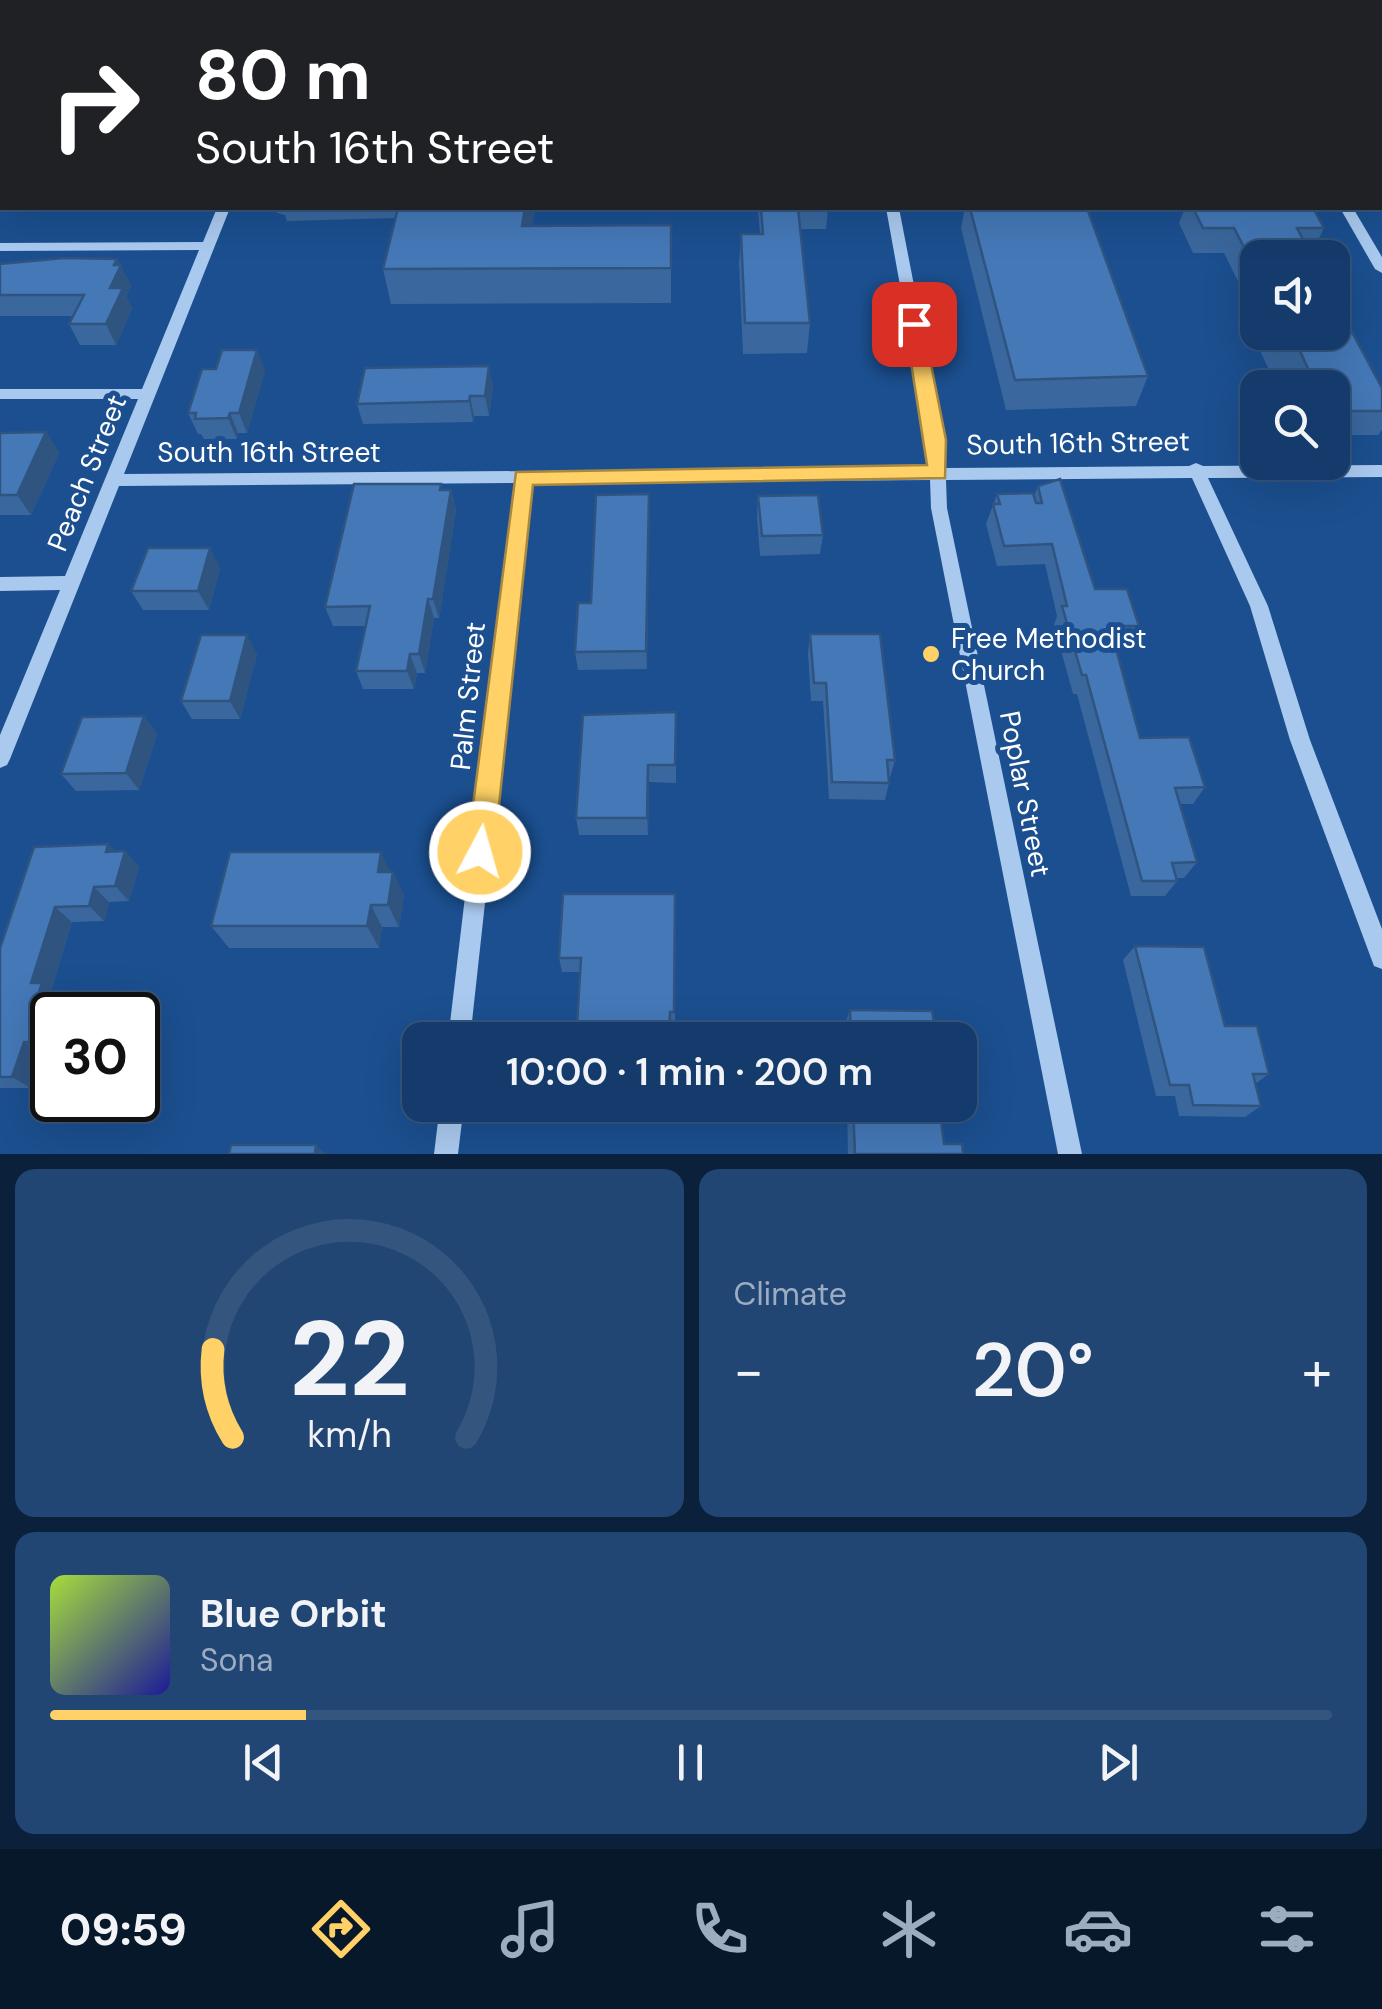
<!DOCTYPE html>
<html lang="en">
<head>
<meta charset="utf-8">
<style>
  :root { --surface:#143b6b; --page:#214673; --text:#f1f3f6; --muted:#9dadc1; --line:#33557e; --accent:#ffd166 }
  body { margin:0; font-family:"DM Sans",sans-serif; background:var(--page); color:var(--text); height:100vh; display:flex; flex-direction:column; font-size:38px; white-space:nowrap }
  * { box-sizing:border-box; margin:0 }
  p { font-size:32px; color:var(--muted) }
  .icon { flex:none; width:55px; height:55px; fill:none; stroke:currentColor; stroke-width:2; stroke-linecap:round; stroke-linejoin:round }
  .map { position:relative; height:1154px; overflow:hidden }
  .drawer { display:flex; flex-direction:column; gap:15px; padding:15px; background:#0b203b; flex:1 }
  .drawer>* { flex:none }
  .banner { position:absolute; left:0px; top:0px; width:1382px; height:210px; box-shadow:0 10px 40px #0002,0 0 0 2px var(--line); background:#202124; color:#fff; overflow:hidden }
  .buttons { position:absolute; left:1240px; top:240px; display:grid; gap:20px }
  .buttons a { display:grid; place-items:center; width:110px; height:110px; border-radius:20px; background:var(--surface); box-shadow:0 10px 40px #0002,0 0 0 2px var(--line); font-size:50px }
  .speed { position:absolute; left:30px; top:992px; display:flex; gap:20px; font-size:50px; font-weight:700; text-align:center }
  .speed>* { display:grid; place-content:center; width:130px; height:130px; border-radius:50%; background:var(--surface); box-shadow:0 10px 40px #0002,0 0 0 2px var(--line); line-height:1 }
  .speed .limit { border:5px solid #111; border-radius:15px; background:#fff; color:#111 }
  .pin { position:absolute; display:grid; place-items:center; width:85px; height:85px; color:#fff; margin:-42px; border-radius:20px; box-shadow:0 5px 15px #0006 }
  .me { position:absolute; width:110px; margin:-55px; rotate:6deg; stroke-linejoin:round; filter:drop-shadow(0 0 8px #0008) }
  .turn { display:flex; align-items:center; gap:35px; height:210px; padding:0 30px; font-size:45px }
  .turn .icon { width:130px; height:130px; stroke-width:2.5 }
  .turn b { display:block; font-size:70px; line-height:85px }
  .big { font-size:75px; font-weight:600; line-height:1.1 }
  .drawer .widget { flex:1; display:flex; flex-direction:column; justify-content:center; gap:15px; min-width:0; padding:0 35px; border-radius:20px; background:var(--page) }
  .drawer .dial { align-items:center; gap:0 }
  .dial svg { height:260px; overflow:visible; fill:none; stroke:var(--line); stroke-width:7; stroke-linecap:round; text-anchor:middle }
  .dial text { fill:var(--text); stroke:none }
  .song { display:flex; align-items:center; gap:30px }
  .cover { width:120px; height:120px; border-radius:15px; background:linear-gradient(135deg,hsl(80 70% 55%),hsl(240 70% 35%)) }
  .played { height:10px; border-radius:5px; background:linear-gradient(90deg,var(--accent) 20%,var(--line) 20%) }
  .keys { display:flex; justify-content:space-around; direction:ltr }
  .heat { display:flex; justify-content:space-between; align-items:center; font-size:55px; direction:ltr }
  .drawer .tiles { flex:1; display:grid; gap:15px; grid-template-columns:1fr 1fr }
  .widget:last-child { grid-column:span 2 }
  .trip { position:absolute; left:402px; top:1022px; width:575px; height:100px; border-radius:20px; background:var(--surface); box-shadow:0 10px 40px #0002,0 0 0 2px var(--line); font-weight:600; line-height:100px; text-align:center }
  .menu { display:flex; height:160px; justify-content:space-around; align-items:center; background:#08182b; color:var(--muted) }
  .menu .icon { width:70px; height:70px }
  .menu .active { color:var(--accent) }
  .menu b { font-size:45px; color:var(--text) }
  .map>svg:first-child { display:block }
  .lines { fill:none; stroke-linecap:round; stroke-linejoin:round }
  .minor { fill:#a9c9ee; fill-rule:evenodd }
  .major { fill:#f0f6ff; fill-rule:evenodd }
  .wall { fill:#3a679d }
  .shaded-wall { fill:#305480 }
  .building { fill:#4478b7; stroke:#305480; stroke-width:2.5 }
  .route { fill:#ffd166; stroke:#a68842; stroke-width:2.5 }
  .poi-dot { fill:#ffd166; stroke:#1b4f8f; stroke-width:4 }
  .labels { text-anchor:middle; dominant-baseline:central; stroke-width:10; stroke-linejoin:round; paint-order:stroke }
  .street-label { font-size:28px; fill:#fff; stroke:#1b4f8f }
  .poi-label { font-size:28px; fill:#fff; stroke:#1b4f8f; text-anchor:start }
</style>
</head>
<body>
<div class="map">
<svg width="1382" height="1154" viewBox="0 0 1382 1154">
  <rect width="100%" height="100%" fill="#1b4f8f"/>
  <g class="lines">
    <g class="minor">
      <rect x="471" y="0" width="10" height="2"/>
      <rect x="658" y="0" width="10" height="2"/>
      <path d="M848,0h10l1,2h-10z"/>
      <path d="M1030,0h10l1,2h-10z"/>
      <path d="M1222,0h10l1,2h-10z"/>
      <rect x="0" y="119" width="2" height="8"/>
      <path d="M217,208h13l-106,266 805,-6 -1,-28 -42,-232h13l45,232 1,28 244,-2 7,-3 7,3 179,-1v12l-174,1 60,128 42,134 72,189v40l-8,-3 -3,-8 -81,-218 -40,-134 -58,-128 -246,2 1,28 135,646h-24l-127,-646 -1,-28 -399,3 -61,557h-22l66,-557 -395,3 -109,273 -3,6 -7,3v-33l60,-145 -60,1v-14l65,-1 73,-177h-138v-10h142l57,-139 -199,1v-8l203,-1z"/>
      <path d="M1340,208h13l29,49v16l-7,-4z"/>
      <path d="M440,1105h24l-6,49h-24z"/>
    </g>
    <g class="major">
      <rect x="1380" y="8" width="2" height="10"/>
      <rect x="0" y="11" width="2" height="10"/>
    </g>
  </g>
  <g class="wall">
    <path d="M1380,30h2v156l-2,-3z"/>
    <rect x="0" y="34" width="2" height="72"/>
    <path d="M275,208h260l-3,18 139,-1v78l-280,1 -8,-35 13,-51 -109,3 -2,-6 -8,-2z"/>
    <path d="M758,208h70l-2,21h-26l10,94 -3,30 -64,1 -4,-90 2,-30h19z"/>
    <path d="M965,208h122l61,168 -12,30 -130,4 -45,-182z"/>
    <path d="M1185,208h128l11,20 -12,24 -54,6v64l-34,-69h-31l-14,-30z"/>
    <path d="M117,259l14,27 -5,10 6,13 -16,36h-36l-11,-21 4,-8h-73v-52z"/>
    <path d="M1258,326v6h74l50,56v42l-4,5h-46v-47h-40l-6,-14h-15l-18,-38z"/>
    <path d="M265,370l-18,63h-9l-1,6h-33l-3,-5h-3l-10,-21z"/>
    <path d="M493,386l-4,30h-15l-1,6 -110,2 -6,-20z"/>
    <path d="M46,432l13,21 -28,62h-31v-82z"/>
    <path d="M1038,486l57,103 44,37 -10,19h-14l25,93 65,49 -12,17h-13l17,58 -13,16h-8l1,3 -12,15h-34l-54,-202h-4l-19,-69 3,-9 -12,-52 -48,2 -11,-42 11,-30 37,2z"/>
    <path d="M442,490h9l5,20 -17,108h-5l-9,55h-8l-3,16h-51l-7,-18 10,-45h-33l-8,-19z"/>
    <path d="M649,494l-2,175 -69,1 -3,-18z"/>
    <path d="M758,496l65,39 -3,19 -60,2 -3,-40z"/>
    <path d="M220,568l-11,42h-66l-12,-19z"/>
    <path d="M810,634l85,126 -5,18h-1v5l-4,17 -56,-1 -6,-98h-12l-3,-48z"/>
    <path d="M257,654l-17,65h-48l-11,-18z"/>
    <path d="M676,712v71l-27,-1 -1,53h-69l-3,-17z"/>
    <path d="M144,716l13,18 -18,56 -63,1 -15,-17z"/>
    <path d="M108,844l6,7h11l14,16 -10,34 -20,1 -5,19 -32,1 -21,69 8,6 -1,4 26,14h-32v39h-10l-11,34h-31v-140z"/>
    <path d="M391,872l13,23 -5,32h-17l-3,21h-150l-18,-22z"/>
    <path d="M675,894v131h-5l-90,-53h-18l-3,-14z"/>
    <path d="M1135,946l90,80 44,48 -14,10 6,22 -16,11 -66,-1 -4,-20h-19l-33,-136z"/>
    <path d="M850,1010l87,30h-92l-1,-13z"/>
    <path d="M668,1105v19l-85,-2 -3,-11z"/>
    <path d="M847,1105h92l5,39 19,10h-115z"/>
  </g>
  <g class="shaded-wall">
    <path d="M525,208h10l-8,52 -5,-34z"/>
    <path d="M117,259l14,27 -5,10 6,13 -16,36 -10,-21 8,-59z"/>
    <path d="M257,350l8,20 -18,63 -8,-20z"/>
    <path d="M489,366l4,20 -4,30 -4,-20z"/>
    <path d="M470,396l4,20 -1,6 -4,-21z"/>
    <path d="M230,413l8,20 -1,6 -9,-21z"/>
    <path d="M46,432l13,21 -28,62 -14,-20z"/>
    <path d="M451,490l5,20 -17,108 -6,-19z"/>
    <path d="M649,494l1,21 -3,154 -1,-18z"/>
    <path d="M210,548l10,20 -11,42 -11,-19z"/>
    <path d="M428,599l6,19 -9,55 -6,-19z"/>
    <path d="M247,635l10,19 -17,65 -10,-18z"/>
    <path d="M410,654l7,19 -3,16 -7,-18z"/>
    <path d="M144,716l13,18 -18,56 -13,-17z"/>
    <path d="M648,765l1,17 -1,53 -1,-17z"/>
    <path d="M108,844l14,16 3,-9 14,16 -10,34 -14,-15 -9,-34z"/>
    <path d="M381,852l11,23 -14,-3z"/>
    <path d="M393,872l11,23 -5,32 -11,-22z"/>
    <path d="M94,887l15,15 -5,19 -15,-15z"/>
    <path d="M371,905l11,22 -3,21 -12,-22z"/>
    <path d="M55,907l17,15 -21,69 8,6 -5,18 -18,-14 -5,-18z"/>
    <path d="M67,1001l17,14h-22z"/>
    <path d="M24,1042l18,12 -11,34 -19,-11z"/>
    <path d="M316,1145l10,9h-11z"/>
  </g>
  <g class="building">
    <path d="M1380,30h2v91l-2,-4z"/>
    <rect x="0" y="34" width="2" height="52"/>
    <path d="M398,208h127l-3,18 149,-1v43l-288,1z"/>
    <path d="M761,208h37l12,115h-65l-4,-89h22z"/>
    <path d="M970,208h117l61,168 -133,4z"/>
    <path d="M1193,208h120l11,20h-27l16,30h-55v16l-24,-46h-31z"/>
    <path d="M64,258l53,1 -3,6h7l-11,23h13l-17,36h-37l15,-29h-84v-31z"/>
    <path d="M1332,295l50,93v23h-50v-23h-15l-18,-39h-15l-8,-17h56z"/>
    <path d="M222,350h35l-18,63h-9l-2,5 -33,1 1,-6h-8l14,-44h14z"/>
    <path d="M489,366l-4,30h-15l-1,5 -112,3 8,-36z"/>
    <path d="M46,432l-29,63h-17v-62z"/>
    <path d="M1060,479l35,110h32l12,37h-29l30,112 49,-1 16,50 -30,1 22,74 -25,1 5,18h-35l-56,-206h-4l-20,-69h5l-15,-62 -48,2 -11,-42h7l-3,-10 36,-1 3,10h6l-4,-17z"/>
    <path d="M354,484h87l-1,6h11l-18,109h-5l-9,55h-9l-3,17h-51l14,-65 -45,1z"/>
    <path d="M649,494l-3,157 -71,1 3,-49h13l5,-108z"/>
    <path d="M818,495l5,40 -61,1 -4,-40z"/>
    <path d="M148,548h62l-12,43h-67z"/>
    <path d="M810,634h70l15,126h-8l2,23 -57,-1 -6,-99h-12z"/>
    <path d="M201,635h46l-17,66h-49z"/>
    <path d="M676,712l-1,53h-27l-1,53h-71l7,-103z"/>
    <path d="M144,716l-18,57 -65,1 21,-57z"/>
    <path d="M108,844l-2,8 19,-1 -10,35 -21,1 -5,19 -34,1 -24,76h11l-6,18h31l-5,14h-10v27h-28l-12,35h-12v-129l34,-101z"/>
    <path d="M230,852h151l-3,20h15l-5,33h-17l-4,21h-156z"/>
    <path d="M563,894h112l-1,118h-4l-1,28h-93l5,-82h-22z"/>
    <path d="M1135,946l69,1 21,79h32l12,48h-16l8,32 -68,-1 -4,-20h-19z"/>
    <path d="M850,1010l82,1 5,29h-86z"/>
    <path d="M580,1105h87v8l-87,-2z"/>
    <path d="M853,1105h86l5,39h18l1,10h-108z"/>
    <path d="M231,1145h85l-1,9h-86z"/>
  </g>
  <path class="route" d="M914,318l9,6 23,116 -1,38 -412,7 -39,367 -4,9 -10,4 -9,-4 -4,-9 49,-380 411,-7 -22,-141z"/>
  <circle class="poi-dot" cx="931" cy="654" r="10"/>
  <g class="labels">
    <g class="street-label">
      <text transform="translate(1078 443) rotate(-1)">South 16th Street</text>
      <text x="269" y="452">South 16th Street</text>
      <text transform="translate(87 473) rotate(-68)">Peach Street</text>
      <text transform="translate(468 696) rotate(-84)">Palm Street</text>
      <text transform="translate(1025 794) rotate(79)">Poplar Street</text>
    </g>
    <g class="poi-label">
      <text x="951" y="638">Free Methodist<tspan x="951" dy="32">Church</tspan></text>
    </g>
  </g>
</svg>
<div class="buttons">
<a><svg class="icon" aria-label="sound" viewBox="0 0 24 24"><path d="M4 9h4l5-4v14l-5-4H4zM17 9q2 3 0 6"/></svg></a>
<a><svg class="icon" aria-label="search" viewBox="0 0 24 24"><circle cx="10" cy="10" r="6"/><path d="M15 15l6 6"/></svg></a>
</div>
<div class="speed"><div class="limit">30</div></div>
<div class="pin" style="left:914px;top:324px;background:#d93025"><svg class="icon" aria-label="arrive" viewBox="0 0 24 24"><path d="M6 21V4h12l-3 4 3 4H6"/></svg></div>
<svg class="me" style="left:480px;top:852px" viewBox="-20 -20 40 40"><circle r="17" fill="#ffd166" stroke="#fff" stroke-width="3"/><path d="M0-11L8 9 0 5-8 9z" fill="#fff"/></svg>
<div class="trip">10:00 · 1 min · 200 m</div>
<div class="banner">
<div class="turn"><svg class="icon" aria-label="right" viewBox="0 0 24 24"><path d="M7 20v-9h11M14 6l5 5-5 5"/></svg><div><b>80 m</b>South 16th Street</div></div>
</div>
</div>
<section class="drawer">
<div class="tiles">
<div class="widget dial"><svg viewBox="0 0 100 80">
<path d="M14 69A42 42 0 1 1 86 69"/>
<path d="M14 69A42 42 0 0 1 8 42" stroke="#ffd166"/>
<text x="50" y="56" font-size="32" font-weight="700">22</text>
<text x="50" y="72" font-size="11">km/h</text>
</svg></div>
<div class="widget"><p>Climate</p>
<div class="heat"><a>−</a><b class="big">20°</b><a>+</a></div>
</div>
<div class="widget">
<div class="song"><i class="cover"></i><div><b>Blue Orbit</b><p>Sona</p></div></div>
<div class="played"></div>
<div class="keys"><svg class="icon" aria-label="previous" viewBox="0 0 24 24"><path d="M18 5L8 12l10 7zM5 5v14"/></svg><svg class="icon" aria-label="pause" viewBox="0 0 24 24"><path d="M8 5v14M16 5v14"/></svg><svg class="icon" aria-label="next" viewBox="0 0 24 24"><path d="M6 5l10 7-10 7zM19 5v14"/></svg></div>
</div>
</div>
</section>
<nav class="menu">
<b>09:59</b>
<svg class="icon active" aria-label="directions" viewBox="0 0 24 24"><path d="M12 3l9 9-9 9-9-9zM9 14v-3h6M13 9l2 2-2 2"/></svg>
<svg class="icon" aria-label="music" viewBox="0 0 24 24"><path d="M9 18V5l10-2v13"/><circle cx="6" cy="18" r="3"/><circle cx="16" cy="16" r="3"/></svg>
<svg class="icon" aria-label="phone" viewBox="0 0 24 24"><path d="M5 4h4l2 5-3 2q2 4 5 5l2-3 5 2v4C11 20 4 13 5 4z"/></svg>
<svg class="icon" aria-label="climate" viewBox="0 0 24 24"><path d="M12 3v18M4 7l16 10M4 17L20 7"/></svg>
<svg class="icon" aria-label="car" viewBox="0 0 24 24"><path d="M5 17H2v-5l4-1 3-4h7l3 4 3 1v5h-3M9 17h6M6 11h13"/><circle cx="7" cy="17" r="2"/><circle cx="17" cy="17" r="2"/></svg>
<svg class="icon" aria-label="filters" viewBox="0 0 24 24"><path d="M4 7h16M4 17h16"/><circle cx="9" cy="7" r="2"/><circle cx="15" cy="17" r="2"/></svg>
</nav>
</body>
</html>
